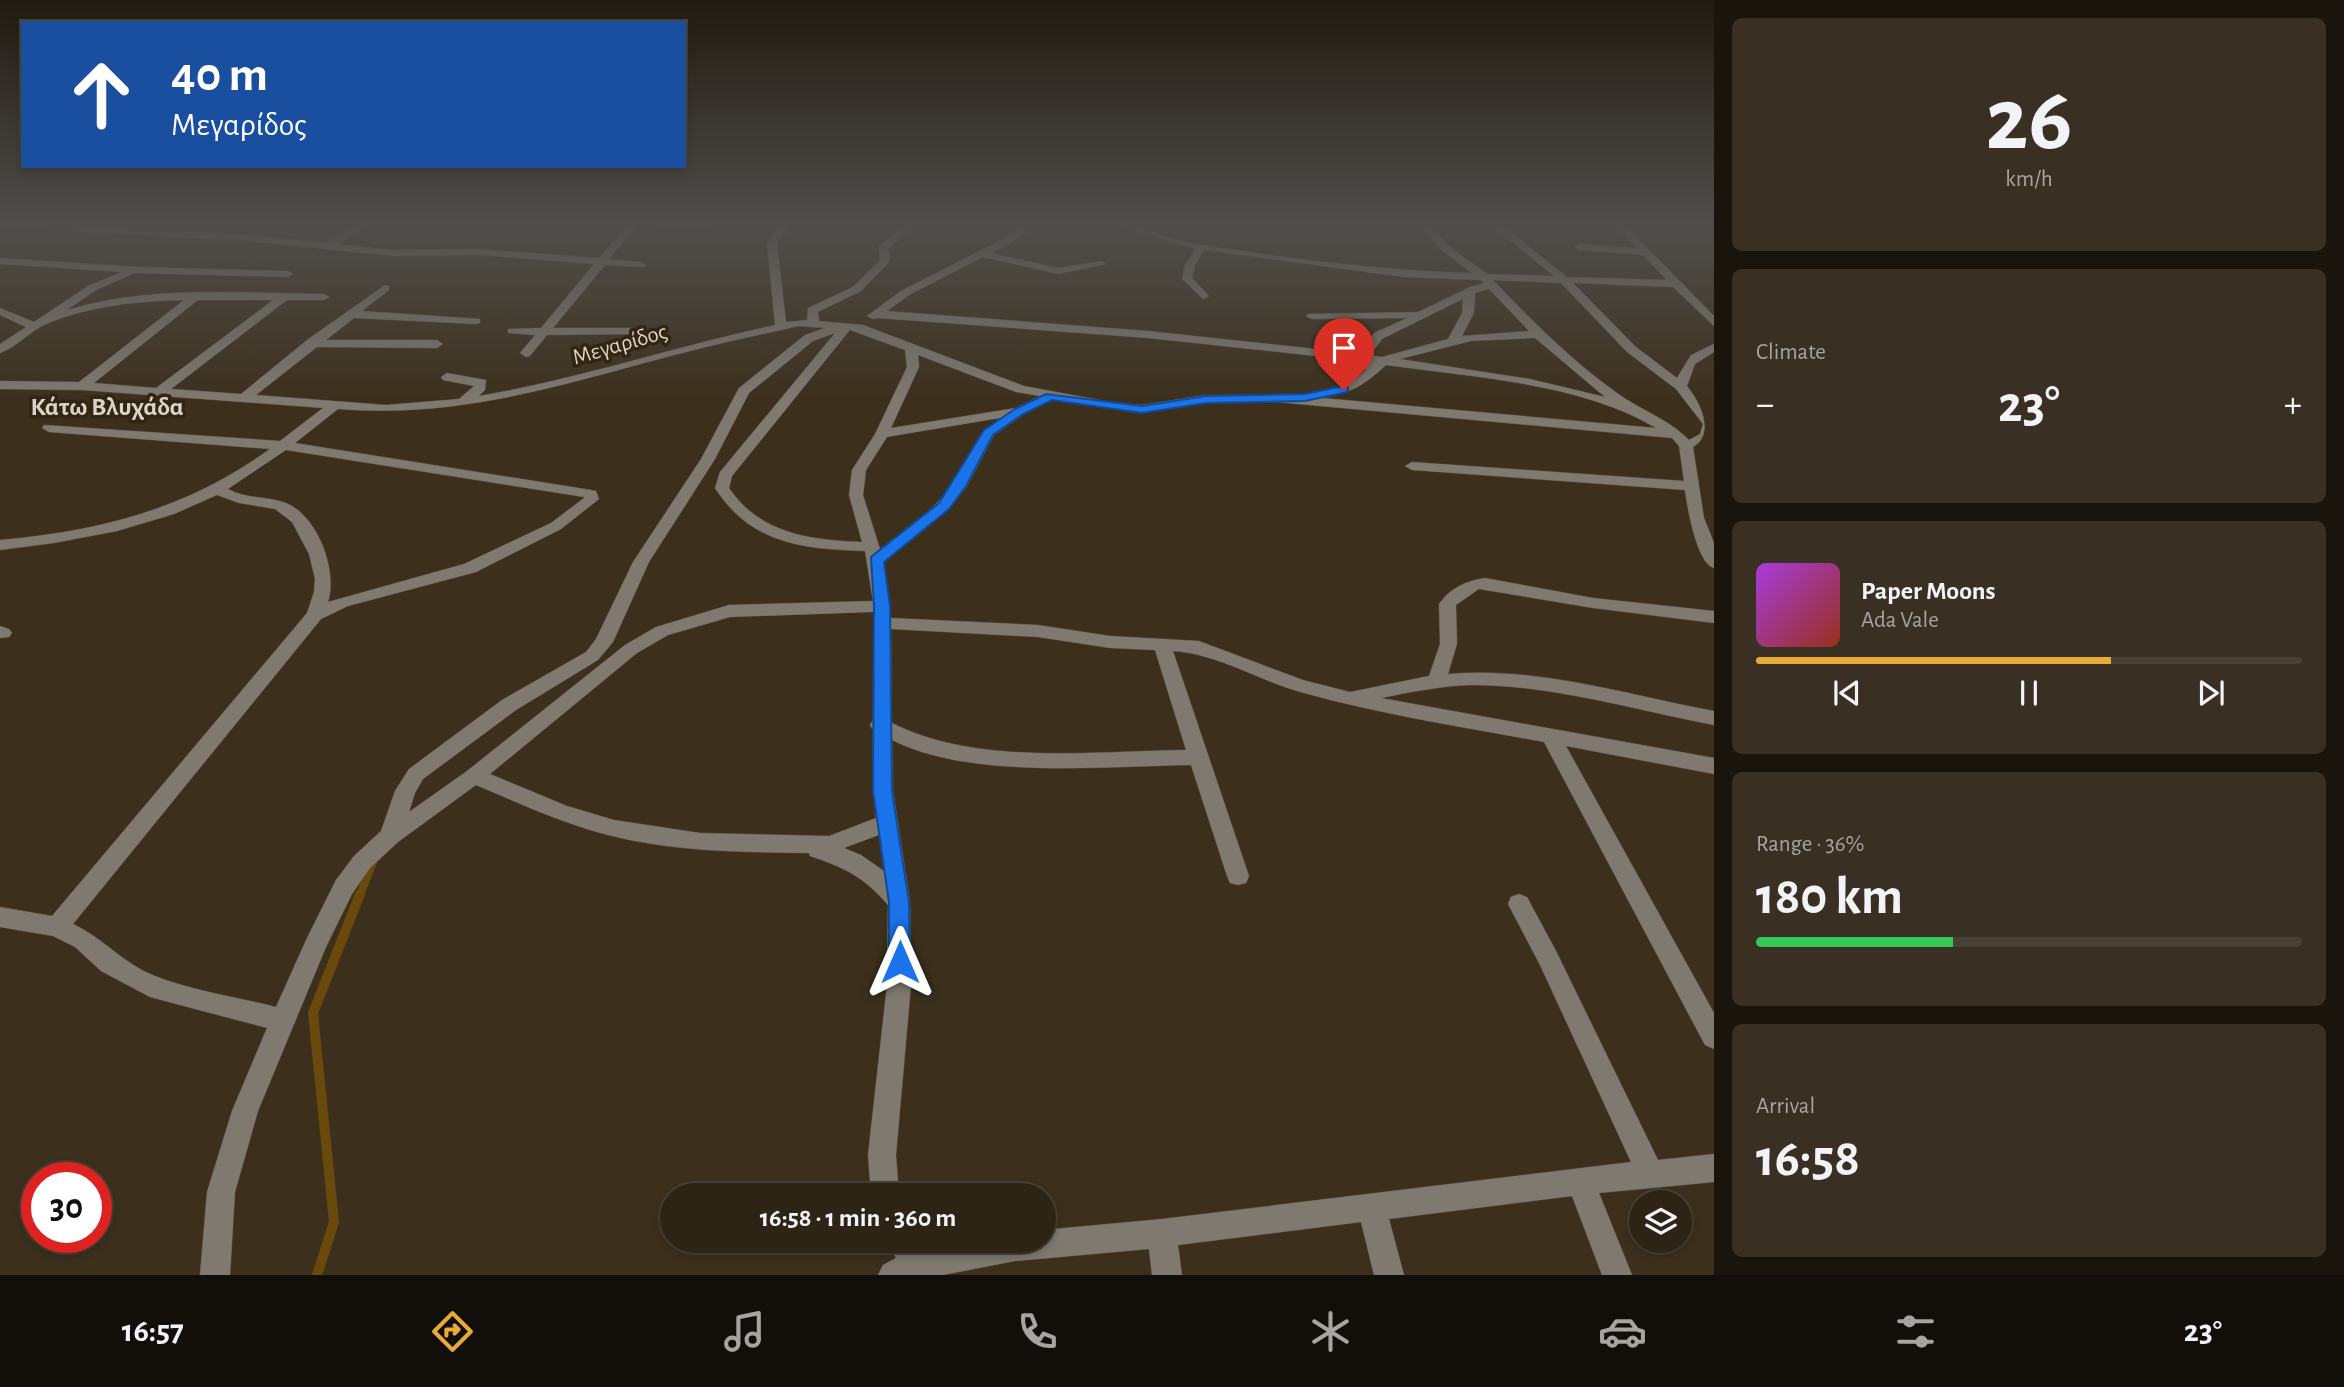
<!DOCTYPE html>
<html lang="en">
<head>
<meta charset="utf-8">
<style>
  :root { --surface:#2d2416; --page:#393023; --text:#f1f3f6; --muted:#a7a4a1; --line:#484135; --accent:#e9ab37 }
  body { margin:0; font-family:"Alegreya Sans",sans-serif; background:var(--page); color:var(--text); height:100vh; display:flex; flex-direction:column; font-size:26px; white-space:nowrap }
  * { box-sizing:border-box; margin:0 }
  p { font-size:23px; color:var(--muted) }
  .icon { flex:none; width:38px; height:38px; fill:none; stroke:currentColor; stroke-width:2; stroke-linecap:round; stroke-linejoin:round }
  .map { position:relative; flex:1; overflow:hidden }
  .panel { display:flex; flex-direction:column; gap:18px; padding:18px; background:#19140c; width:630px }
  .panel>* { flex:none }
  .top-card { position:absolute; left:21px; top:21px; width:665px; height:147px; border-radius:0px; box-shadow:0 4px 10px #0003,0 0 0 2px var(--line); background:#1a4fa0; color:#fff; overflow:hidden }
  .tools { position:absolute; left:1629px; top:1190px; display:grid; gap:14px }
  .tools a { display:grid; place-items:center; width:63px; height:63px; border-radius:50%; background:var(--surface); box-shadow:0 4px 10px #0003,0 0 0 2px var(--line); font-size:35px }
  .speed { position:absolute; left:21px; top:1162px; display:flex; gap:14px; font-size:35px; font-weight:700; text-align:center }
  .speed>* { display:grid; place-content:center; width:91px; height:91px; border-radius:50%; background:var(--surface); box-shadow:0 4px 10px #0003,0 0 0 2px var(--line); line-height:1 }
  .speed .limit { border:10px solid #d22; background:#fff; color:#111 }
  .pin { position:absolute; display:grid; place-items:center; width:60px; height:60px; color:#fff; margin:-72px -30px; border-radius:50% 50% 50% 0; rotate:-45deg; box-shadow:0 0 7px #0007 }
  .pin .icon { rotate:45deg }
  .me { position:absolute; width:77px; margin:-38px; rotate:0deg; stroke-linejoin:round; filter:drop-shadow(0 0 5px #0008) }
  .turn { display:flex; align-items:center; gap:24px; height:147px; padding:0 35px; font-size:32px }
  .turn .icon { width:91px; height:91px; stroke-width:2.5 }
  .turn b { display:block; font-size:49px; line-height:60px }
  .big { font-size:52px; font-weight:700; line-height:1.1 }
  .panel .widget { flex:1; display:flex; flex-direction:column; justify-content:center; gap:10px; min-width:0; padding:0 24px; border-radius:10px; background:var(--page) }
  .panel .dial { align-items:center; gap:0 }
  .dial b { font-size:91px; line-height:1 }
  .song { display:flex; align-items:center; gap:21px }
  .cover { width:84px; height:84px; border-radius:10px; background:linear-gradient(135deg,hsl(280 70% 55%),hsl(10 70% 35%)) }
  .played { height:7px; border-radius:4px; background:linear-gradient(90deg,var(--accent) 65%,var(--line) 65%) }
  .keys { display:flex; justify-content:space-around; direction:ltr }
  .heat { display:flex; justify-content:space-between; align-items:center; font-size:38px; direction:ltr }
  .charge { height:10px; border-radius:5px; background:linear-gradient(90deg,#34c759 36%,var(--line) 0) }
  .trip { position:absolute; left:660px; top:1183px; width:396px; height:70px; border-radius:35px; background:var(--surface); box-shadow:0 4px 10px #0003,0 0 0 2px var(--line); font-weight:700; line-height:70px; text-align:center }
  .tabs { display:flex; height:112px; justify-content:space-around; align-items:center; background:#120e09; color:var(--muted) }
  .tabs .icon { width:49px; height:49px }
  .tabs .current { color:var(--accent) }
  .tabs b { font-size:32px; color:var(--text) }
  main { display:flex; flex:1; min-height:0 }
  .map>svg:first-child { display:block }
  .lines { fill:none; stroke-linecap:round; stroke-linejoin:round }
  .stream-far1 { stroke:#694a0c; stroke-width:8 }
  .stream { stroke:#694a0c; stroke-width:10 }
  .minor-casing { stroke:#594e3c; stroke-width:1 }
  .minor { fill:#7f7970; fill-rule:evenodd }
  .route { fill:#1a73e8; stroke:#114b97; stroke-width:2 }
  .labels { text-anchor:middle; dominant-baseline:central; stroke-width:7; stroke-linejoin:round; paint-order:stroke }
  .far-street-label { font-size:23px; fill:#dbd4c8; stroke:#322613 }
  .far-quarter-label { font-size:26px; font-weight:bold; fill:#dbd4c8; stroke:#322613 }
</style>
</head>
<body>
<main>
<div class="map">
<svg width="1714" height="1275" viewBox="0 0 1714 1275">
  <rect width="100%" height="100%" fill="#3c301d"/>
  <g class="lines">
    <path class="stream-far1" d="M360,895l15,-38"/>
    <path class="stream" d="M317,1275l17,-53 -21,-209 47,-119"/>
    <g class="minor-casing">
      <g id="minor">
        <path d="M0,222l246,13 80,8 34,-21h11l-33,22 54,6 87,-1 120,9 31,-36h75l10,3 -5,3 -72,-3 -29,34 32,3 5,3 -1,2 -40,-2 -52,63h79l4,2v4l-89,1 -17,21 -4,1 -6,-4 15,-18 -27,-2v-4l33,-1 53,-64 -115,-9 -87,1 -146,-15 -246,-15z"/>
        <path d="M783,222h10l-16,21 9,79 21,-2 1,-12 45,-21 27,-27 -1,-14 29,-24h11l-31,27 2,12 -29,30 -43,21 1,9 44,4 161,61 91,17 27,2 64,-10 96,1 38,-9 14,-7 12,-10 -4,-3v-6l-214,-23 -270,-20 -5,1 -6,-3 34,-25 102,-52 23,-17h11l-26,21 -19,10 66,15 44,-7 5,3 -49,10 -75,-17 -74,38 -22,16 261,20 214,23 12,-21 33,-15 -95,1 -6,-3 2,-2 110,-2 52,-25 14,-4 -3,-3 -78,-3 -199,-27 -9,15 -3,13 17,18 -6,3 -21,-20 3,-14 10,-16 -87,-27c29,-1 54,16 83,21 92,15 187,27 281,30l-30,-22 -25,-29h10l23,25 37,27 67,2 -67,-54h11l69,55 100,3 -24,-25 -64,-5 -5,-3 5,-3 57,4 -24,-26h10l92,94v10l-41,-39 -100,-4 63,64 41,31 14,-23 23,-11v8l-19,12 -8,22c16,20 27,49 6,61l11,71 10,25v25c-17,-4 -27,-61 -29,-78l-273,-20 -7,-4 7,-4 272,19 -5,-35 -7,-8 -396,-36 -70,1 -64,10 -88,-14 -30,15 -30,21 -27,51 -18,23 -65,53 7,56 147,7 72,11 89,5 104,39 47,12 79,-16 11,-32 -1,-40c11,-16 27,-23 46,-26l108,20 121,13v12l-121,-15 -114,-19 -23,16 1,39 -9,30c90,-8 179,21 266,37v14c-80,-15 -160,-40 -243,-40 -30,1 -60,7 -90,13l333,60v16l-148,-28 148,267v36l-9,-4 -161,-303c-80,-15 -161,-27 -240,-49 -45,-12 -85,-39 -131,-42l76,225 -3,7 -8,2 -8,-2 -3,-7 -36,-111c-86,1 -221,15 -299,-25l1,51 17,111 1,83 -15,170 3,40h-28l-3,-40 19,-170 1,-80c-25,-29 -43,-37 -78,-49l-1,-3c-66,-1 -133,-1 -197,-17 -48,-12 -91,-32 -136,-51l-78,57 -28,26 -18,26 -26,53 -68,164 -23,81 -5,83h-30l7,-83 25,-81 35,-83 -117,-31 -49,-26 -26,-24 -22,-11 -53,-9v-20l52,9 255,-303 7,-21 1,-13 -6,-25 -17,-32 -17,-13 -36,-6 -22,-8 -43,19 -57,17 -63,12 -54,7v-10c102,-9 186,-31 270,-91l-221,-17 -7,-4 2,-3 236,16 43,-33 -241,-18 -82,-1v-8l79,1 105,-82c-46,1 -95,6 -138,24 -16,7 -29,23 -46,29v-9l26,-17 -26,-12v-7l34,14 54,-36 34,-14 -122,-8v-6l138,9 150,4 5,3 -5,3 -154,-4 -38,17 -29,20c83,-25 172,-17 257,-16l6,3 -6,3h-37l-116,89 70,5 66,-54 78,-55 4,1v4l-27,21 118,8v4l-4,1 -122,-6 -28,22h111l6,4 -6,4 -120,-1 -61,48 130,10 73,-6 15,-13 -31,-6 -2,-3 6,-4 39,7 -1,10 -6,6c100,-17 197,-50 296,-71l-8,-82zM1493,280l68,3 66,69 49,37 27,35 -3,10 -11,6c-20,-21 -49,-30 -72,-47 -46,-33 -85,-72 -124,-113zM1489,289l40,42 -67,5 12,-23 1,-20zM1463,299l-1,14 -14,26 -66,18 -8,-1v-6l8,-11zM198,300h75l-117,88 -62,-5zM799,326l26,2 -20,7 -66,53 -38,71 -68,103 -37,77 -10,13 -84,48 -93,69 -14,22 -14,40 -27,25 -18,24 -29,58 -31,69c-39,-10 -83,-16 -121,-31 -31,-12 -52,-38 -82,-52l248,-305 27,-13 128,-34 85,-43 38,-30 -3,-8 -5,-1 -296,-47 43,-34c131,10 232,-28 356,-59 35,-9 70,-16 105,-24zM850,330l55,20 2,17 -32,67 -23,36 -3,25 13,47c-51,-2 -102,-8 -133,-54l3,-12zM835,333l-115,139 -5,16c36,56 88,61 150,63l8,50 -144,4 -73,22 -31,18 -158,126 -58,41 6,-19 8,-14 93,-69 82,-50 15,-18 36,-80 66,-103 34,-66 64,-52zM1535,338l70,59 -75,-18 -130,-20 71,-18zM918,355l98,37 24,4 -24,12 -125,20 28,-61zM1386,365c86,12 195,18 270,63l-334,-30c31,-6 41,-12 64,-33zM1000,418c-31,22 -29,44 -50,70 -19,25 -46,42 -70,61l-17,-54 3,-25 21,-33zM286,450l298,47v1l-33,25 -87,41 -136,38c10,-31 -10,-86 -42,-99 -19,-7 -40,-4 -58,-14zM874,612l-1,108 -3,5 3,5v61l3,27 -47,18 -129,-3 -86,-13 -47,-14 -77,-32 147,-121 31,-18 62,-18zM891,629l147,8 72,11 45,2 31,100c-93,1 -209,16 -294,-27zM879,835l5,36 -23,-16 -17,-7z"/>
        <path d="M0,626l9,3 3,4 -3,4 -9,1z"/>
        <path d="M1519,894l8,3 29,54 102,209 56,-6v28l-115,11 33,82h-30l-30,-79 -183,23 15,56h-30l-13,-53 -183,23 4,30h-30l-3,-26 -134,12 -72,14h-65l5,-10 13,-7 -9,-17h32l5,6 41,-6h78v-11l119,-11 469,-57 -91,-197 -32,-61 3,-7z"/>
      </g>
    </g>
    <use href="#minor" class="minor"/>
  </g>
  <linearGradient id="sky" x2="0" y2="1"><stop stop-color="#211a10"/><stop offset="0.56" stop-color="#504e4c"/><stop offset="1" stop-color="#504e4c" stop-opacity="0"/></linearGradient>
  <rect width="1714" height="400" fill="url(#sky)"/>
  <path class="route" d="M1344,386l4,1v5l-43,9 -99,2 -64,10 -90,-13 -29,14 -30,21 -27,51 -17,23 -65,53 6,44 2,185 17,111 1,60 -3,7 -7,3 -8,-3 -3,-7v-60l-16,-111 1,-185 -3,-49 68,-54 45,-73 31,-21 31,-15 96,12 64,-10 99,-2z"/>
  <g class="labels">
    <g class="far-street-label">
      <text transform="translate(620 345) rotate(-16)">Μεγαρίδος</text>
    </g>
    <g class="far-quarter-label">
      <text x="107" y="407">Κάτω Βλυχάδα</text>
    </g>
  </g>
</svg>
<div class="tools">
<a><svg class="icon" aria-label="layers" viewBox="0 0 24 24"><path d="M12 4l9 5-9 5-9-5zM3 14l9 5 9-5"/></svg></a>
</div>
<div class="speed"><div class="limit">30</div></div>
<div class="pin" style="left:1344px;top:390px;background:#d93025"><svg class="icon" aria-label="arrive" viewBox="0 0 24 24"><path d="M6 21V4h12l-3 4 3 4H6"/></svg></div>
<svg class="me" style="left:900px;top:962px" viewBox="-20 -20 40 40"><path d="M0-17L14 15 0 8-14 15z" fill="#1a73e8" stroke="#fff" stroke-width="4"/></svg>
<div class="trip">16:58 · 1 min · 360 m</div>
<div class="top-card">
<div class="turn"><svg class="icon" aria-label="ahead" viewBox="0 0 24 24"><path d="M12 20V5M6 11l6-6 6 6"/></svg><div><b>40 m</b>Μεγαρίδος</div></div>
</div>
</div>
<section class="panel">
<div class="widget dial"><b>26</b><p>km/h</p></div>
<div class="widget"><p>Climate</p>
<div class="heat"><a>−</a><b class="big">23°</b><a>+</a></div>
</div>
<div class="widget">
<div class="song"><i class="cover"></i><div><b>Paper Moons</b><p>Ada Vale</p></div></div>
<div class="played"></div>
<div class="keys"><svg class="icon" aria-label="previous" viewBox="0 0 24 24"><path d="M18 5L8 12l10 7zM5 5v14"/></svg><svg class="icon" aria-label="pause" viewBox="0 0 24 24"><path d="M8 5v14M16 5v14"/></svg><svg class="icon" aria-label="next" viewBox="0 0 24 24"><path d="M6 5l10 7-10 7zM19 5v14"/></svg></div>
</div>
<div class="widget"><p>Range · 36%</p><b class="big">180 km</b><div class="charge"></div></div>
<div class="widget"><p>Arrival</p><b class="big">16:58</b></div>
</section>
</main>
<nav class="tabs">
<b>16:57</b>
<svg class="icon current" aria-label="directions" viewBox="0 0 24 24"><path d="M12 3l9 9-9 9-9-9zM9 14v-3h6M13 9l2 2-2 2"/></svg>
<svg class="icon" aria-label="music" viewBox="0 0 24 24"><path d="M9 18V5l10-2v13"/><circle cx="6" cy="18" r="3"/><circle cx="16" cy="16" r="3"/></svg>
<svg class="icon" aria-label="phone" viewBox="0 0 24 24"><path d="M5 4h4l2 5-3 2q2 4 5 5l2-3 5 2v4C11 20 4 13 5 4z"/></svg>
<svg class="icon" aria-label="climate" viewBox="0 0 24 24"><path d="M12 3v18M4 7l16 10M4 17L20 7"/></svg>
<svg class="icon" aria-label="car" viewBox="0 0 24 24"><path d="M5 17H2v-5l4-1 3-4h7l3 4 3 1v5h-3M9 17h6M6 11h13"/><circle cx="7" cy="17" r="2"/><circle cx="17" cy="17" r="2"/></svg>
<svg class="icon" aria-label="filters" viewBox="0 0 24 24"><path d="M4 7h16M4 17h16"/><circle cx="9" cy="7" r="2"/><circle cx="15" cy="17" r="2"/></svg>
<b>23°</b>
</nav>
</body>
</html>
